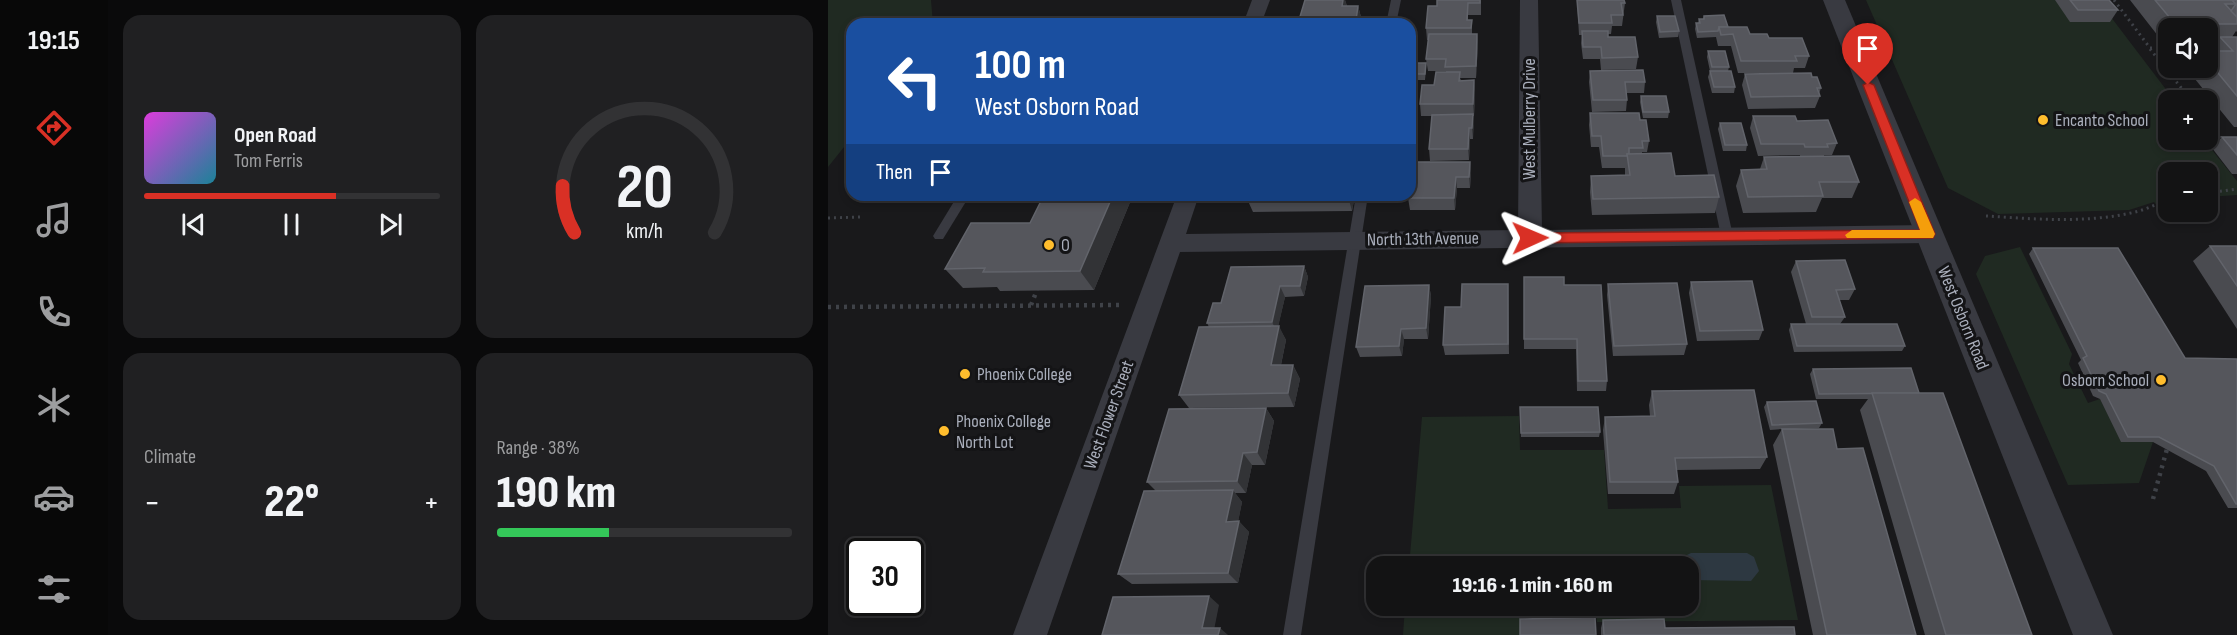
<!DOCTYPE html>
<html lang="en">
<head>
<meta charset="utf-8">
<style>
  :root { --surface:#131314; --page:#202022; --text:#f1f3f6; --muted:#9d9ea0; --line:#323234; --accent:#d93025 }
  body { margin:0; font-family:"Sofia Sans Condensed",sans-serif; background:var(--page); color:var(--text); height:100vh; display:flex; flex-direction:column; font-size:22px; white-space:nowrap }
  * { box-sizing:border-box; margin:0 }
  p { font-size:20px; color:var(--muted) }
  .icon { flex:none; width:33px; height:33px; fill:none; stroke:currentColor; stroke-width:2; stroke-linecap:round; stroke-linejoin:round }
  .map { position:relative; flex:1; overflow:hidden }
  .drawer { display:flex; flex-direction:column; gap:15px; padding:15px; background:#0a0a0b; width:720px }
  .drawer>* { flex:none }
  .top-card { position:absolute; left:18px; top:18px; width:570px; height:183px; border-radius:18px; box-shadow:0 3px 9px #0003,0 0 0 2px var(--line); background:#1a4fa0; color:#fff; overflow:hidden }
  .buttons { position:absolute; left:1330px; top:18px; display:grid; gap:12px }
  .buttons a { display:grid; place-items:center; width:60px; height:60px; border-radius:12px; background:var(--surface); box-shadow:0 3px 9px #0003,0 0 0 2px var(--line); font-size:30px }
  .speed { position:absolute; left:18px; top:538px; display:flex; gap:12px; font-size:30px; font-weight:700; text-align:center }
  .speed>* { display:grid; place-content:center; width:78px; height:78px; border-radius:50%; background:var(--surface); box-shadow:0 3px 9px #0003,0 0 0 2px var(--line); line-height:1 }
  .speed .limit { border:3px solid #111; border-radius:9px; background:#fff; color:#111 }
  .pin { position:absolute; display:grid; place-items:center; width:51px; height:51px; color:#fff; margin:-62px -26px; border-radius:50% 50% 50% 0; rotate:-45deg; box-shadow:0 0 6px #0007 }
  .pin .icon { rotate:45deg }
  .me { position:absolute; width:66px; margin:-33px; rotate:89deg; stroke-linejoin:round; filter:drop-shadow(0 0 4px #0008) }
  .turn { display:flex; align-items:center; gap:21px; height:126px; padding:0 30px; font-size:27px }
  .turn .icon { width:78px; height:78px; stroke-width:2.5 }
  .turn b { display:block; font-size:42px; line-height:51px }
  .then { display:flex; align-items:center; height:57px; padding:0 30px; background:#0003; gap:12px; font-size:22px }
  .big { font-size:45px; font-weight:800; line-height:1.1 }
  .drawer .card { flex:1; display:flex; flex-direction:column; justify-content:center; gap:9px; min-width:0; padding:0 21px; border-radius:18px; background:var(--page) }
  .drawer .dial { align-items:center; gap:0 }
  .dial svg { height:156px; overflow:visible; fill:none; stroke:var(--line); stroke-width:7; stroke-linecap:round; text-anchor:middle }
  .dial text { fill:var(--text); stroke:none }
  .song { display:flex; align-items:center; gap:18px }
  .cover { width:72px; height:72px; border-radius:9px; background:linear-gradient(135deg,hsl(300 70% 55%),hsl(190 70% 35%)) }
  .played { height:6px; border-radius:3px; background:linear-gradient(90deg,var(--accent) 65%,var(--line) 65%) }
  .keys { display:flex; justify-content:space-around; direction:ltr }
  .heat { display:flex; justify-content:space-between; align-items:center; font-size:33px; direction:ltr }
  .charge { height:9px; border-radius:4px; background:linear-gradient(90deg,#34c759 38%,var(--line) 0) }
  .drawer .tiles { flex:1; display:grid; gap:15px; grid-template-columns:repeat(2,1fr) }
  .trip { position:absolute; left:538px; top:556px; width:333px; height:60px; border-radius:18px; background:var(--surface); box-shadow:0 3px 9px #0003,0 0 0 2px var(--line); font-weight:800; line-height:60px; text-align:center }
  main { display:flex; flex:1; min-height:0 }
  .tab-bar { display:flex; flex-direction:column; width:108px; justify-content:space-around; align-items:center; background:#080808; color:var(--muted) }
  .tab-bar .icon { width:42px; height:42px }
  .tab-bar .selected { color:var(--accent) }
  .tab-bar b { font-size:27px; color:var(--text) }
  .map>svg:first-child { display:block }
  .green { fill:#202a22 }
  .water { fill:#2d3841 }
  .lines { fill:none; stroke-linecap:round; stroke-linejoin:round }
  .path-far1 { stroke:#3f4248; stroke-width:3; stroke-dasharray:2 4; stroke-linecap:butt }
  .path { stroke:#3f4248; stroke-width:4.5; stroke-dasharray:3 5; stroke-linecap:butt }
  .service { fill:#393a41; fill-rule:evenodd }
  .minor { fill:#393a41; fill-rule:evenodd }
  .tertiary { fill:#393a41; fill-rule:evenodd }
  .wall { fill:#4a4b50 }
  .shaded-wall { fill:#323336 }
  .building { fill:#55565c; stroke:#62646b; stroke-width:1.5 }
  .route { fill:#d93025; stroke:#8d1f18; stroke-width:1.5 }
  .slow { fill:#f59e0b }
  .poi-dot { fill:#ffbd2d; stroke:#141416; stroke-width:2 }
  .labels { text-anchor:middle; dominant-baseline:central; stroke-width:6; stroke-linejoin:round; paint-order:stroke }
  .street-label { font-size:18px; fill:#aaafbc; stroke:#141416 }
  .poi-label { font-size:18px; fill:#aaafbc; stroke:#141416; text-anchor:start }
</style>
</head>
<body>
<main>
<nav class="tab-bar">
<b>19:15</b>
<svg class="icon selected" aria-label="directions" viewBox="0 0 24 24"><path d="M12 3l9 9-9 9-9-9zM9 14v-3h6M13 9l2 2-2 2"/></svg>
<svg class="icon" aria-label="music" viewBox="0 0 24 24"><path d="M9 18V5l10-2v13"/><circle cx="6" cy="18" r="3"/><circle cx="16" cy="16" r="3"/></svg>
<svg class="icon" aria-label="phone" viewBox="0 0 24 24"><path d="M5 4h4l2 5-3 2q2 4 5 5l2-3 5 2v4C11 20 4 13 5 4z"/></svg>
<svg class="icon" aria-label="climate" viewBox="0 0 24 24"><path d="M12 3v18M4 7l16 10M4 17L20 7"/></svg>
<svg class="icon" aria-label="car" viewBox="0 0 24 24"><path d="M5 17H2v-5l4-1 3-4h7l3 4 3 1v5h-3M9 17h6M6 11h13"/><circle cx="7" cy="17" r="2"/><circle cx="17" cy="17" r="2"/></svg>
<svg class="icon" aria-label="filters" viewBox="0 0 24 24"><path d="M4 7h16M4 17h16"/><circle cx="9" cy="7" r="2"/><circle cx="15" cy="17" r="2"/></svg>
</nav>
<section class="drawer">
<div class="tiles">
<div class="card">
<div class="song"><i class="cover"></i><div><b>Open Road</b><p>Tom Ferris</p></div></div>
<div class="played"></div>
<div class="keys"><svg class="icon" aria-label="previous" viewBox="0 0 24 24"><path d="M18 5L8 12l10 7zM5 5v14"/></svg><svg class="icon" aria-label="pause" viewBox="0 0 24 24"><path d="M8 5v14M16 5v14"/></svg><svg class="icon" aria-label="next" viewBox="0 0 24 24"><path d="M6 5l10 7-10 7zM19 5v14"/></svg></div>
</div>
<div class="card dial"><svg viewBox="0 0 100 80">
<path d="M14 69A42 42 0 1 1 86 69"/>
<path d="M14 69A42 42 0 0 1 8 45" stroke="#d93025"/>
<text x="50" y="56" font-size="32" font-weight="700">20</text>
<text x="50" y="72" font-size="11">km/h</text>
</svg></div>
<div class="card"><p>Climate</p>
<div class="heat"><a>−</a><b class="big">22°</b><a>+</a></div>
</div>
<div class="card"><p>Range · 38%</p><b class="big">190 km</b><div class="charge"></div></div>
</div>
</section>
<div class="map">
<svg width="1409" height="635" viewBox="0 0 1409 635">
  <rect width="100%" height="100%" fill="#19191b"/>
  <g class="green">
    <path d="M0,0h103l2,24h-81v113l-24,30z"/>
    <path d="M1038,0h232l76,100h-5v40h35l33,41v14l-29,2v-25h-39v32l-10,4 -5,-6 -25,8 -131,4 -50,-26z"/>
    <path d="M1192,247l52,107 -3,10 19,39 12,-4 22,43h31l-14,41 -71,2 -92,-211 9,-18z"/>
    <path d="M691,416l1,34h84l4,59 73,-1 -2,-22 92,-1 27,135 -201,2 -1,-16h93v-39h-280l13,-150z"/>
    <path d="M577,606h115v29h-117z"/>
  </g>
  <path class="water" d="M863,553h56l7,4 5,14 -8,10 -61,-1 -1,-13h-9l3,-10z"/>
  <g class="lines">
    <g class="path-far1">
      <path d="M1286,0l36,48h19"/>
      <path d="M1322,49l41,51"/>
      <path d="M1380,122l14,19"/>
      <path d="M1380,193l29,-4"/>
      <path d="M1158,216c49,3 104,8 153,-5 10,-3 20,-8 30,-12"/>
      <path d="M0,218l32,-1"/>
    </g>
    <g class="path">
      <path d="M203,305l6,-15"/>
      <path d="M0,307l293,-2"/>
      <path d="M1325,499l14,-50"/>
    </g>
    <g class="service">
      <path d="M563,0h10l-5,24h-10z"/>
      <path d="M843,0h10l52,236 -6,5 -6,-5z"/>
      <path d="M130,195h12l-27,44h-8l-2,-3z"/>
      <path d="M528,195h12l-67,440h-18z"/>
    </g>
    <g class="minor">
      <path d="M424,0h18l-9,24h-18z"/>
      <path d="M692,0h18l4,230 387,-5 8,3 4,6 -4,6 -8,3 -749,9 -133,383h-34l164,-440h22l-13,39 332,-4z"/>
    </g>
    <path class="tertiary" d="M995,0h22l268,635h-40z"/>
  </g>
  <g class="wall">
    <path d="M517,0l2,6h11l3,11 -2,7h-59l-1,-4z"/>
    <path d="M653,0v15h-13v5h4v14h5l1,11 -2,33h-16l1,2h13l1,12 -1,24h-1v23h-3l-1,21 -39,1 -1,-12 3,-33h-11l-1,-12 26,-32v-1h-18l-2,-12 2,-19h-1l-1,-12 11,-22z"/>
    <path d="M749,0h47l1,3 -3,23h-10l-1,8h-3v3l30,20 -2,12 -35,1 -1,-11h-17l-2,-16 1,-8h-3z"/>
    <path d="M1227,0h54l9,10 -8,12h-40z"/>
    <path d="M1302,0h107v32l-1,-1 -4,6h5v90h-3l-48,-59h22v-17l9,-11h-9v-12h-39v13h-7z"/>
    <path d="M829,16l22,15 -1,6 -19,1 -3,-16z"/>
    <path d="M876,16l24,11 22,7 19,4 40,18 -4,12h-11l-1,5h-55l-7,-27h-13l-2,-9 -19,1 -2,-9 1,-6h2l1,-4h4z"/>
    <path d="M880,51l21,16 -1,4 7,16 -1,6h-22l-4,-16 2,-6 -3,-14z"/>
    <path d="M582,63l16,6 -1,11h-15z"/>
    <path d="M762,71l55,11 -1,11h-18l1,7 -1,11 -34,1 -3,-30z"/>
    <path d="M917,74l67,3 9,11 -2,6 1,2 -5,12 -67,1 -6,-24z"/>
    <path d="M813,96l28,16 -1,6h-25l-3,-16z"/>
    <path d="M762,113l50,7 9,21 -2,11h-5v1l33,23 44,21 -4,16 -123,2 -2,-23 1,-16 34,-1v-7h-23l-3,-21h-8l-2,-22z"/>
    <path d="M925,116l44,5 40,22 -5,12h-8v1l35,26 -7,16h-30l-6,14 -73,1 -7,-27 5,-16 19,-1 4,-12 36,-1v-1l-42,1 -8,-28z"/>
    <path d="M892,123l27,22 -1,6h-23l-5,-22z"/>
    <path d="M1394,137h15v37h-5l-20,-26z"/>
    <path d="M642,162l1,11 -1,15h-13l-2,22h-45l-2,-12z"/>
    <path d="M216,195h89l-39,95 -94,1 -3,-4 -34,1 -18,-19 85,-46z"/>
    <path d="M422,195h105l-3,16 -99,1 -5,-11z"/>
    <path d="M1382,246h27v83l-44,-68z"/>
    <path d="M1205,248l152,110 52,1v149h-9l-22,-37 -53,-29h-32l-21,-43 -7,-3 -15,-33 3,-3 -52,-106z"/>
    <path d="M968,261l59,28 -6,11h-10l6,17 -5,7 65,22 -3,5 -108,1 -5,-22 2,-6h15l-15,-52z"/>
    <path d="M476,266l4,11 -4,19 -19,1 -7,29 8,14 -5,25h12l7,14 -6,28 -105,1 -10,-13 30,-68 -2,-4 14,-20z"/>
    <path d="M696,277l40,8 43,96 -1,10h-29l-1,-42h-52z"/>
    <path d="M863,282l72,48 -4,10 -62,1 -8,-48z"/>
    <path d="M680,284l1,70 -64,1 -2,-10 18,-38z"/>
    <path d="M780,284l79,60 -3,11 -71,1 -6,-61z"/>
    <path d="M601,285l2,11 -3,43h-24l-2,17 -42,1 -4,-10z"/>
    <path d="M985,369l106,24 113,242h-107l-65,-225 8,-11h-52l-6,-25z"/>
    <path d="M824,391l115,66 -7,12 -84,1 2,12 -4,12h-66l-5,-64 2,-13 45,-1 -1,-11z"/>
    <path d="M939,402l55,21 -3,5 -24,1 42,20 79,186h-103l-40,-190 9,-16 -12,1 -6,-23z"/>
    <path d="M692,407l80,25 -1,5h-78z"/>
    <path d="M438,408l8,13 -9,44h-13l-6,28h-11l7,9 -4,19 11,11 -11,51 -106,1 -14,-10 38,-83 -9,-9z"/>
    <path d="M775,620l62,8 130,7h-194v-7z"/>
  </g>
  <g class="shaded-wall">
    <path d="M515,0h2l2,6h-5z"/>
    <path d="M530,6l3,11 -2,7h-3v-4z"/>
    <path d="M649,34l1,11 -2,33v-12z"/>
    <path d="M646,80l1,12 -1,24 -1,-12z"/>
    <path d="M645,114l1,12 -1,13 -1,-11z"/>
    <path d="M641,128l1,11 -1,21 -1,-11z"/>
    <path d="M642,162l1,11 -1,15 -1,-11z"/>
    <path d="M628,177l1,11 -2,22 -1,-12z"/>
    <path d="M285,195h20l-39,95 -14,-19z"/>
    <path d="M522,195h5l-3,16 -3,-11z"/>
    <path d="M476,266l4,11 -4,19 -4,-10z"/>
    <path d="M601,285l2,11 -3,43 -2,-11z"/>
    <path d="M452,286l5,11 -8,35 -5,-10z"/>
    <path d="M451,326l7,14 -8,39 -7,-14z"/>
    <path d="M573,329l3,10 -2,17 -3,-10z"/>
    <path d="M465,365l7,14 -6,28 -6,-14z"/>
    <path d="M438,408l8,13 -9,44 -8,-13z"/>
    <path d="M415,453l9,12 -6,28 -9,-12z"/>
    <path d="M405,490l9,12 -6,31 -10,-11z"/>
    <path d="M411,521l10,11 -11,51 -10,-10z"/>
    <path d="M381,596l10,9 -6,30 -11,-7z"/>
    <path d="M392,628l8,7h-10z"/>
  </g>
  <g class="building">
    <path d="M477,0h38l-1,6h16l-2,14h-57z"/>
    <path d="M609,0h43v3h-12l-1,17h5l-1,8h-45l2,-22h9z"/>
    <path d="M749,0h47l1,3h-4l2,12h-12l1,8h-33z"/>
    <path d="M1242,0h39l9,10h-40z"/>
    <path d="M1327,0h77l4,4h-11l12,13v7h-62z"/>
    <path d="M1404,0h5v17l-6,-6 5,-7z"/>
    <path d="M896,15l4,12h-9l-1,4 -20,1 -2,-9h4l-1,-4h5v-3z"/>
    <path d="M829,16h18l4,15 -19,1z"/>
    <path d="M891,27h28l3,7h17l2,4h33l7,18h-14l2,5h-56l-8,-27 -12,1z"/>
    <path d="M754,31h26v6h27l3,20 -36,1 -1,-11h-18z"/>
    <path d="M601,34h48l-1,32 -31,1 1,-8h-20z"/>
    <path d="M1392,37h17v59l-29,-35v-10h25z"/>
    <path d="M880,51h17l4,16h-17z"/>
    <path d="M582,63h16l-1,11h-15z"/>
    <path d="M815,70l2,12h-20l2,18h-34l-3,-29z"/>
    <path d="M882,71h21l4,16h-21z"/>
    <path d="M608,72h24l-1,9 15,-1 -1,24h-53l2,-19h12z"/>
    <path d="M983,73l1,4h5l4,11h-4l3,8 -69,1 -6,-23z"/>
    <path d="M813,96h25l3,16h-26z"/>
    <path d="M762,113h49l1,7h6l3,21h-7l1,7h-14v6h-2v2h-24l-2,-20h-9z"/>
    <path d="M645,114l-1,14h-3l-1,21h-39l3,-34z"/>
    <path d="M925,116h42l2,5 31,-1 9,23 -10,1 1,3h-23l-1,-3h-43z"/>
    <path d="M892,123h21l6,22h-22z"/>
    <path d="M1394,137h15v18z"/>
    <path d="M843,153l4,23 39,-1 5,22 -126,2 -2,-23 39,-1 -3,-21z"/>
    <path d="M1021,156l10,26h-40l4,14 -75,1 -7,-27 26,-1 -3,-12z"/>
    <path d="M584,162h58l-1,15h-13l-2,21h-46v-3h2v-14z"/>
    <path d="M216,195h69l-33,76 -97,1 2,-4 -40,1 26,-46h59z"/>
    <path d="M422,195h100l-1,5 -101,1z"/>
    <path d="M1382,246h27v40z"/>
    <path d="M1205,248h85l67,110 52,1v145h-1l-22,-38 -55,-29h-31l-22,-43 -7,-3 -16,-33 4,-2z"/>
    <path d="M1017,260l10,29 -19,1 9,27h-33l-16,-56z"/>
    <path d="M476,266l-4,20h-20l-8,36 -65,1 6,-20h8l10,-36z"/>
    <path d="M696,277h40v8h37l6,96h-29l-1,-42h-53z"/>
    <path d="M924,281l11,49 -63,1 -9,-49z"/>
    <path d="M849,283l10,61 -73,2 -6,-62z"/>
    <path d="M634,284h46v60l-65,1 2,-38h16z"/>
    <path d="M601,285l-3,43 -25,1 -2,17 -43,1 9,-61z"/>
    <path d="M963,324h106l8,22h-108z"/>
    <path d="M451,326l-8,39h22l-5,28 -109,2 20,-68z"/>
    <path d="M1083,368l8,25 -100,1 -6,-25z"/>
    <path d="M926,390l13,67 -92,1 3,24h-68l-5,-65 50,-1 -3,-25z"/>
    <path d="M1044,393h71l89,242h-86z"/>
    <path d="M988,401l6,22 -50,2 -5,-23z"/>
    <path d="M692,407h78l2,25 -79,1z"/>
    <path d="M438,408l-9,44 -14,1 -6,28 -90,1 22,-73z"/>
    <path d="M954,429h51l4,20 26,-1 53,187h-89z"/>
    <path d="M405,490l-7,32 13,-1 -11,52 -110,1 26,-83z"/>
    <path d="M381,596l-7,32h18l-2,7h-116l11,-38z"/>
    <path d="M767,617l1,18h-76v-16z"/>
    <path d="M836,619l1,9 129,-1 1,8h-191l-1,-15z"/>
  </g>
  <path class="route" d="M1040,82l6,3 61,149 -2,4 -403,5 -7,-5 7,-5 390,-3 -57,-145z"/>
  <path class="slow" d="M1087,198l6,4 14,32 -2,4h-86l-2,-3 7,-5h68l-11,-28z"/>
  <g class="poi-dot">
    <circle cx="1215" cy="120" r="6"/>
    <circle cx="221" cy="245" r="6"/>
    <circle cx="137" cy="374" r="6"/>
    <circle cx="1333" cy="380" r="6"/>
    <circle cx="116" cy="431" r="6"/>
  </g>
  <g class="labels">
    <g class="street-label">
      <text transform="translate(701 119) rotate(-90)">West Mulberry Drive</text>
      <text transform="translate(595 239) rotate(-1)">North 13th Avenue</text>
      <text transform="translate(1135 318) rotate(68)">West Osborn Road</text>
      <text transform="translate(281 415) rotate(-70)">West Flower Street</text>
    </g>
    <g class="poi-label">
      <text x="1227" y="120">Encanto School</text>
      <text x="233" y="245">O</text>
      <text x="149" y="374">Phoenix College</text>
      <text x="1321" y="380" text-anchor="end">Osborn School</text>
      <text x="128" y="421">Phoenix College<tspan x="128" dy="21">North Lot</tspan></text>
    </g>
  </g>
</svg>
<div class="buttons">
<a><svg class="icon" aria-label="sound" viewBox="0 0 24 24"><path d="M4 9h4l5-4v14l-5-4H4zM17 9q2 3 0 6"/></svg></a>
<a>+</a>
<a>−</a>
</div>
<div class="speed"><div class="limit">30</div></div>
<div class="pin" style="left:1040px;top:85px;background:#d93025"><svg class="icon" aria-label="arrive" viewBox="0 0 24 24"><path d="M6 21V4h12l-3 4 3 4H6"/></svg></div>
<svg class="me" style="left:702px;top:238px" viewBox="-20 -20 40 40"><path d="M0-17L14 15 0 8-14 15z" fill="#d93025" stroke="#fff" stroke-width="4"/></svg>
<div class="trip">19:16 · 1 min · 160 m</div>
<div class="top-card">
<div class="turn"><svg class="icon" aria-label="left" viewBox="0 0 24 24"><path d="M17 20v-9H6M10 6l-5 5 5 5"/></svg><div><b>100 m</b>West Osborn Road</div></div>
<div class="then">Then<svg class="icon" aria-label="arrive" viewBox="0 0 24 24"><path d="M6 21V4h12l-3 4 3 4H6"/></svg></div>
</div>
</div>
</main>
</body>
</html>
